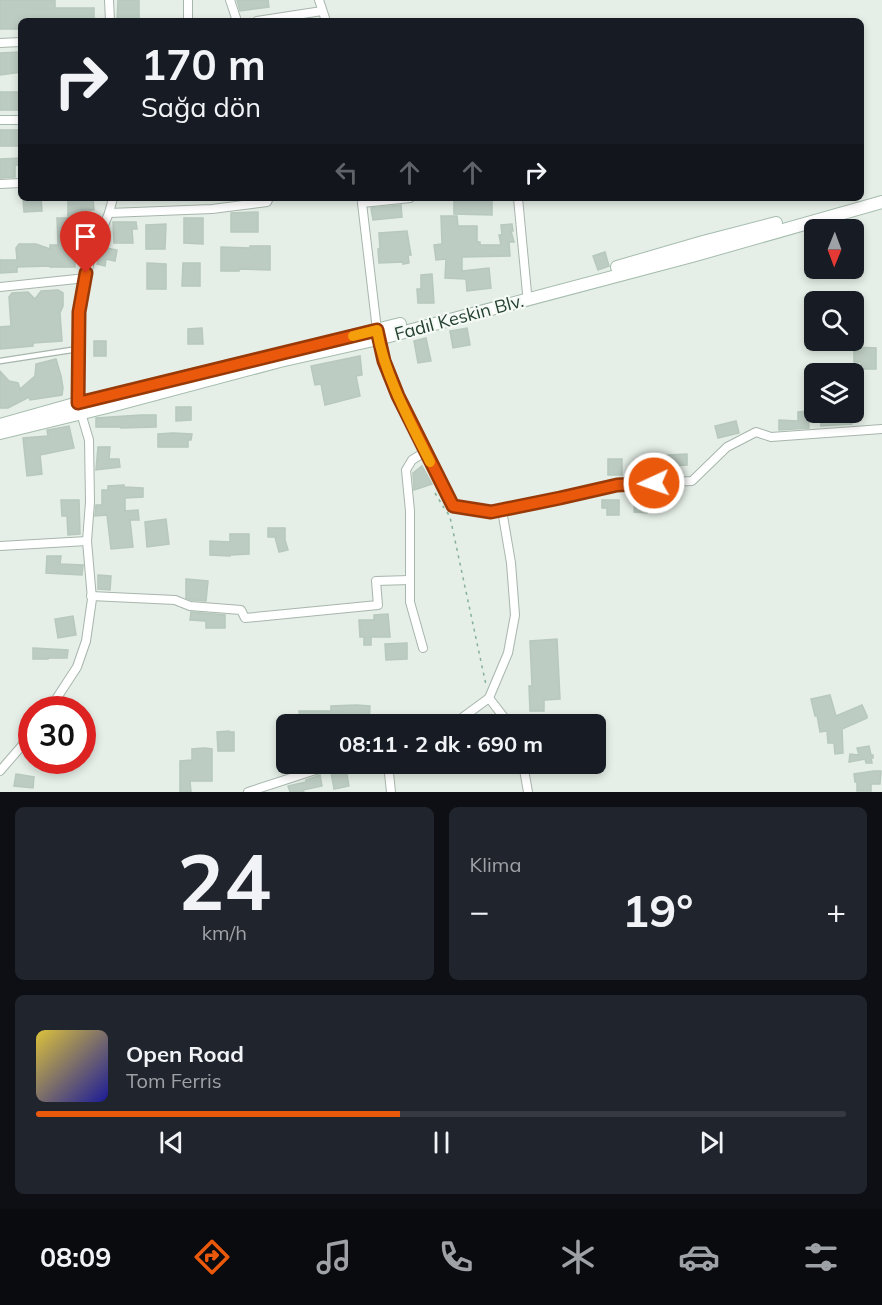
<!DOCTYPE html>
<html lang="tr">
<head>
<meta charset="utf-8">
<style>
  :root { --surface:#171b24; --page:#20242c; --text:#f1f3f6; --muted:#9ea1a6; --line:#363941; --accent:#ea580c }
  body { margin:0; font-family:Mulish,sans-serif; background:var(--page); color:var(--text); height:100vh; display:flex; flex-direction:column; font-size:22px; white-space:nowrap }
  * { box-sizing:border-box; margin:0 }
  p { font-size:20px; color:var(--muted) }
  .icon { flex:none; width:33px; height:33px; fill:none; stroke:currentColor; stroke-width:2; stroke-linecap:round; stroke-linejoin:round }
  .map { position:relative; height:792px; overflow:hidden }
  .panel { display:flex; flex-direction:column; gap:15px; padding:15px; background:#0d0f14; flex:1 }
  .panel>* { flex:none }
  .guide { position:absolute; left:18px; top:18px; width:846px; height:183px; border-radius:9px; box-shadow:0 3px 9px #0003; background:#171b24; color:var(--text); overflow:hidden }
  .needle { width:39px; rotate:181deg }
  .tools { position:absolute; left:804px; top:219px; display:grid; gap:12px }
  .tools a { display:grid; place-items:center; width:60px; height:60px; border-radius:9px; background:var(--surface); box-shadow:0 3px 9px #0003; font-size:30px }
  .speed { position:absolute; left:18px; top:696px; display:flex; gap:12px; font-size:30px; font-weight:700; text-align:center }
  .speed>* { display:grid; place-content:center; width:78px; height:78px; border-radius:50%; background:var(--surface); box-shadow:0 3px 9px #0003; line-height:1 }
  .speed .limit { border:9px solid #d22; background:#fff; color:#111 }
  .pin { position:absolute; display:grid; place-items:center; width:51px; height:51px; color:#fff; margin:-62px -26px; border-radius:50% 50% 50% 0; rotate:-45deg; box-shadow:0 0 6px #0007 }
  .pin .icon { rotate:45deg }
  .me { position:absolute; width:66px; margin:-33px; rotate:267deg; stroke-linejoin:round; filter:drop-shadow(0 0 4px #0008) }
  .turn { display:flex; align-items:center; gap:21px; height:126px; padding:0 24px; font-size:27px }
  .turn .icon { width:78px; height:78px; stroke-width:2.5 }
  .turn b { display:block; font-size:42px; line-height:51px }
  .lanes { display:flex; align-items:center; height:57px; padding:0 24px; background:#0003; justify-content:center; gap:30px; direction:ltr }
  .lanes .off { opacity:.35 }
  .big { font-size:45px; font-weight:700; line-height:1.1 }
  .panel .tile { flex:1; display:flex; flex-direction:column; justify-content:center; gap:9px; min-width:0; padding:0 21px; border-radius:9px; background:var(--page) }
  .panel .dial { align-items:center; gap:0 }
  .dial b { font-size:78px; line-height:1 }
  .song { display:flex; align-items:center; gap:18px }
  .cover { width:72px; height:72px; border-radius:9px; background:linear-gradient(135deg,hsl(50 70% 55%),hsl(240 70% 35%)) }
  .played { height:6px; border-radius:3px; background:linear-gradient(90deg,var(--accent) 45%,var(--line) 45%) }
  .keys { display:flex; justify-content:space-around; direction:ltr }
  .heat { display:flex; justify-content:space-between; align-items:center; font-size:33px; direction:ltr }
  .panel .tiles { flex:1; display:grid; gap:15px; grid-template-columns:1fr 1fr }
  .tile:last-child { grid-column:span 2 }
  .trip { position:absolute; left:276px; top:714px; width:330px; height:60px; border-radius:9px; background:var(--surface); box-shadow:0 3px 9px #0003; font-weight:700; line-height:60px; text-align:center }
  .dock { display:flex; height:96px; justify-content:space-around; align-items:center; background:#090b0e; color:var(--muted) }
  .dock .icon { width:42px; height:42px }
  .dock .current { color:var(--accent) }
  .dock b { font-size:27px; color:var(--text) }
  .map>svg:first-child { display:block }
  .building { fill:#bdccc2; stroke:#b7c8bc; stroke-width:1.5 }
  .lines { fill:none; stroke-linecap:round; stroke-linejoin:round }
  .lane-casing { stroke:#a7b6ac; stroke-width:7 }
  .street-casing { stroke:#a7b6ac; stroke-width:10 }
  .secondary-casing { stroke:#a6bdae; stroke-width:14 }
  .path { stroke:#85b297; stroke-width:1.5; stroke-dasharray:3 4.5; stroke-linecap:butt }
  .lane { stroke:#fff; stroke-width:4.5 }
  .street { stroke:#fff; stroke-width:8 }
  .secondary { stroke:#fff; stroke-width:12 }
  .route-casing { stroke:#983908; stroke-width:15 }
  .route { stroke:#ea580c; stroke-width:10 }
  .slow { stroke:#f59e0b; stroke-width:10 }
  .labels { text-anchor:middle; dominant-baseline:central; stroke-width:4.5; stroke-linejoin:round; paint-order:stroke }
  .street-label { font-size:18px; fill:#234030; stroke:#f5faf6 }
</style>
</head>
<body>
<div class="map">
<svg width="882" height="792" viewBox="0 0 882 792">
  <rect width="100%" height="100%" fill="#e5eee7"/>
  <g class="building">
    <path d="M0,0h55v8h39v13h-73v8h-21z"/>
    <path d="M118,0h21v21h-22z"/>
    <path d="M237,0h31l1,7 -29,4z"/>
    <path d="M21,52v20l-21,3v-22z"/>
    <rect x="0" y="92" width="21" height="18"/>
    <rect x="0" y="130" width="21" height="16"/>
    <path d="M21,158v7h-6v12l-15,1v-19z"/>
    <path d="M23,198h18l1,13 -18,1z"/>
    <path d="M68,198h25l1,12h-12v28h-8l1,29h-25v-1l-33,1v5l-17,1v-13h17l-1,-12 3,-4h17l14,5v-4h8l-1,-27h11z"/>
    <path d="M475,198h17v17l-38,-1v-15z"/>
    <path d="M401,205l1,12 -29,3 -2,-12z"/>
    <path d="M258,212v20h-27v-19z"/>
    <path d="M441,216h16l1,10h19v16h3v3h21l-2,-10h3l-1,-10 11,-1 1,7h-2l3,11h-5l1,14 -48,1v14l27,-3 2,20 -24,3 -1,-12 -21,-1 1,-19 -10,1 -2,-15 8,-1z"/>
    <path d="M184,218h19v26l-19,-1z"/>
    <path d="M113,222h23l1,7h-5l1,14h-19z"/>
    <path d="M166,224l-1,25h-19v-24z"/>
    <path d="M407,231l4,24h-3l1,8 -6,1v-2l-24,1 -1,-14h2l-1,-16z"/>
    <path d="M250,246h20v24l-31,-1v2h-18v-24l29,1z"/>
    <path d="M102,247l15,3 -2,11 -9,-2 -1,7 -8,-2z"/>
    <path d="M605,252l4,14 -11,4 -5,-14z"/>
    <path d="M147,263l19,1v25h-19z"/>
    <path d="M183,263h17v23h-18z"/>
    <path d="M432,274l2,29h-16l-1,-14h4v-14z"/>
    <path d="M58,290l5,3v13l-3,7 2,28 -29,2v3l-33,3v-22l11,-1 -2,-29 3,-4 16,-1 7,7 6,-8z"/>
    <path d="M202,328l1,16h-15v-15z"/>
    <path d="M467,328l3,17 -17,3 -3,-17z"/>
    <path d="M426,338l5,23 -13,2 -4,-22z"/>
    <rect x="94" y="341" width="12" height="15"/>
    <path d="M854,347l22,1v21h-15v-7h-7z"/>
    <path d="M360,356l2,19 -6,1 4,20 -35,9 -4,-21 -6,1 -4,-19z"/>
    <path d="M56,359l5,17 2,12 -1,7 -32,5 -1,-3 -21,11h-8v-37l9,10 9,2 2,6 15,-13 1,-12z"/>
    <path d="M176,407h15v13l-15,1z"/>
    <path d="M808,411l1,17 -30,2v-10l19,1v-9z"/>
    <path d="M821,412h15v5l16,-1v8l-31,2z"/>
    <path d="M141,415h15v12l-35,1v-1h-25v-9z"/>
    <path d="M736,421l3,12 -21,5 -3,-12z"/>
    <path d="M69,426l5,22 -34,7 2,19 -15,2 -4,-38 25,-2 -1,-6z"/>
    <path d="M173,433l19,1 -1,6h-3v7h-30v-13z"/>
    <path d="M98,447h12l-1,12h10l1,8 -24,3z"/>
    <path d="M687,454v11l-19,1v-11z"/>
    <rect x="608" y="459" width="14" height="16"/>
    <path d="M422,466l10,18 -18,6 -1,-17z"/>
    <path d="M124,485v2l19,1v9l-18,1v13l13,-1 1,10h-9l3,27 -22,2 -4,-34 -12,1 1,-11h6v-15h6v-4z"/>
    <path d="M635,495l12,1v17l-13,-1z"/>
    <path d="M61,500h18l1,34 -12,1 -1,-19h-5z"/>
    <path d="M602,500h17v15h-12v-7h-5z"/>
    <path d="M166,519l3,25 -22,3 -2,-25z"/>
    <path d="M268,528h17v12l3,10 -9,2 -4,-15h-7z"/>
    <path d="M230,534h19v20l-19,1v1l-20,-1v-14l20,1z"/>
    <path d="M47,556h14l-1,8 23,1 -1,10 -36,-2z"/>
    <path d="M98,575l13,1 -1,14 -12,-1z"/>
    <path d="M186,579l22,2 -2,20 -15,-1 -5,-2z"/>
    <path d="M191,612l34,3v13h-19v-7l-16,-1z"/>
    <path d="M388,614l2,23h-19v8h-7v-8h-4l-1,-17h15v-5z"/>
    <path d="M73,616l3,19 -18,3 -3,-19z"/>
    <path d="M557,639l3,60 -16,1v11h-14l-1,-25h3l-2,-45z"/>
    <path d="M407,643v16l-21,1 -1,-16z"/>
    <path d="M33,648l35,2 -1,8h-19v1h-15z"/>
    <path d="M830,695l6,21 26,-11 5,11v2l-25,11 1,24 -8,1 -1,-11h-6l-1,-12 -7,1 -3,-17 -2,1 -4,-17z"/>
    <path d="M356,705l14,1 -1,17 -33,-1v2h-36l-1,-13h32v-5z"/>
    <path d="M229,731v1h5v19h-16l-1,-19z"/>
    <path d="M869,746l2,9h2v3h-2l1,5h-6l-1,-4 -16,3 1,-8 9,1 -2,-7z"/>
    <path d="M204,748l8,1v32h-22l1,11h-11v-31l12,-1v-11z"/>
    <path d="M345,764l4,22 -15,3 -3,-17 7,-3 2,-4z"/>
    <path d="M874,771h7l-1,13h-9v7h-14v-9h-2l-1,-8z"/>
    <path d="M16,774l18,3 -1,11 -19,-2z"/>
    <path d="M320,775l2,11 -19,4 1,2h-14l-2,-6 18,-4v-2z"/>
  </g>
  <g class="lines">
    <g class="lane-casing">
      <path id="lane" d="M0,361l78,-12"/>
    </g>
    <g class="street-casing">
      <g id="street">
        <path d="M109,0l1,21"/>
        <path d="M188,0v21"/>
        <path d="M230,0l7,21"/>
        <path d="M319,0l7,21"/>
        <path d="M257,21l65,-10"/>
        <path d="M0,43l21,-1"/>
        <path d="M0,120h21"/>
        <path d="M0,184l21,-1"/>
        <path d="M410,198l-48,5 15,127 7,31 13,35 56,110 38,6 69,-14 57,-13 75,-4 35,-34 29,-15 15,5 111,-8"/>
        <path d="M518,198l9,95"/>
        <path d="M109,213l103,-4 55,-7 2,-4"/>
        <path d="M0,287l86,-9"/>
        <path d="M0,546l87,-5"/>
        <path d="M91,596l84,4 15,6 51,4 4,8 133,-13 -2,-24 34,-1"/>
        <path d="M423,648l-13,-46v-91l-4,-41 6,-10 13,-8"/>
        <path d="M489,698l20,26"/>
        <path d="M49,710l28,-43 9,-26 6,-42 -5,-58 3,-39 -1,-62 -11,-37 1,-91 12,-56 18,-43 4,-15"/>
        <path d="M450,724l5,-1 34,-25 19,-45 7,-38 -4,-52 -9,-53"/>
        <path d="M388,764l3,28"/>
        <path d="M523,764l5,28"/>
        <path d="M0,771l32,-37"/>
        <path d="M248,792l86,-28"/>
      </g>
    </g>
    <g class="secondary-casing">
      <g id="secondary">
        <path d="M617,267l86,-25 73,-19"/>
        <path d="M344,338l56,-14"/>
        <path d="M0,425l78,-22 167,-41"/>
        <path d="M0,433l107,-26 173,-46 98,-22 314,-83 190,-54"/>
      </g>
    </g>
    <g class="path">
      <path d="M435,493l9,15"/>
      <path d="M447,512l3,5 36,168"/>
    </g>
    <use href="#lane" class="lane"/>
    <use href="#street" class="street"/>
    <use href="#secondary" class="secondary"/>
  </g>
  <g class="lines">
    <g class="route-casing">
      <path id="route" d="M86,273l-7,39 -1,91 299,-73 7,31 14,35 55,110 38,6 69,-14 57,-13 37,-2"/>
    </g>
    <use href="#route" class="route"/>
    <path class="slow" d="M353,336l24,-6c7,44 33,92 53,132"/>
  </g>
  <g class="labels">
    <g class="street-label">
      <text transform="translate(459 317) rotate(-15)">Fadıl Keskin Blv.</text>
    </g>
  </g>
</svg>
<div class="tools">
<a><svg class="needle" viewBox="-14 -14 28 28"><path d="M0-13l5 13h-10z" fill="#e53935"/><path d="M0 13l5-13h-10z" fill="#9ea1a6"/></svg></a>
<a><svg class="icon" aria-label="search" viewBox="0 0 24 24"><circle cx="10" cy="10" r="6"/><path d="M15 15l6 6"/></svg></a>
<a><svg class="icon" aria-label="layers" viewBox="0 0 24 24"><path d="M12 4l9 5-9 5-9-5zM3 14l9 5 9-5"/></svg></a>
</div>
<div class="speed"><div class="limit">30</div></div>
<div class="pin" style="left:86px;top:273px;background:#d93025"><svg class="icon" aria-label="arrive" viewBox="0 0 24 24"><path d="M6 21V4h12l-3 4 3 4H6"/></svg></div>
<svg class="me" style="left:654px;top:483px" viewBox="-20 -20 40 40"><circle r="17" fill="#ea580c" stroke="#fff" stroke-width="3"/><path d="M0-11L8 9 0 5-8 9z" fill="#fff"/></svg>
<div class="trip">08:11 · 2 dk · 690 m</div>
<div class="guide">
<div class="turn"><svg class="icon" aria-label="right" viewBox="0 0 24 24"><path d="M7 20v-9h11M14 6l5 5-5 5"/></svg><div><b>170 m</b>Sağa dön</div></div>
<div class="lanes"><svg class="icon off" aria-label="left" viewBox="0 0 24 24"><path d="M17 20v-9H6M10 6l-5 5 5 5"/></svg><svg class="icon off" aria-label="ahead" viewBox="0 0 24 24"><path d="M12 20V5M6 11l6-6 6 6"/></svg><svg class="icon off" aria-label="ahead" viewBox="0 0 24 24"><path d="M12 20V5M6 11l6-6 6 6"/></svg><svg class="icon" aria-label="right" viewBox="0 0 24 24"><path d="M7 20v-9h11M14 6l5 5-5 5"/></svg></div>
</div>
</div>
<section class="panel">
<div class="tiles">
<div class="tile dial"><b>24</b><p>km/h</p></div>
<div class="tile"><p>Klima</p>
<div class="heat"><a>−</a><b class="big">19°</b><a>+</a></div>
</div>
<div class="tile">
<div class="song"><i class="cover"></i><div><b>Open Road</b><p>Tom Ferris</p></div></div>
<div class="played"></div>
<div class="keys"><svg class="icon" aria-label="previous" viewBox="0 0 24 24"><path d="M18 5L8 12l10 7zM5 5v14"/></svg><svg class="icon" aria-label="pause" viewBox="0 0 24 24"><path d="M8 5v14M16 5v14"/></svg><svg class="icon" aria-label="next" viewBox="0 0 24 24"><path d="M6 5l10 7-10 7zM19 5v14"/></svg></div>
</div>
</div>
</section>
<nav class="dock">
<b>08:09</b>
<svg class="icon current" aria-label="directions" viewBox="0 0 24 24"><path d="M12 3l9 9-9 9-9-9zM9 14v-3h6M13 9l2 2-2 2"/></svg>
<svg class="icon" aria-label="music" viewBox="0 0 24 24"><path d="M9 18V5l10-2v13"/><circle cx="6" cy="18" r="3"/><circle cx="16" cy="16" r="3"/></svg>
<svg class="icon" aria-label="phone" viewBox="0 0 24 24"><path d="M5 4h4l2 5-3 2q2 4 5 5l2-3 5 2v4C11 20 4 13 5 4z"/></svg>
<svg class="icon" aria-label="climate" viewBox="0 0 24 24"><path d="M12 3v18M4 7l16 10M4 17L20 7"/></svg>
<svg class="icon" aria-label="car" viewBox="0 0 24 24"><path d="M5 17H2v-5l4-1 3-4h7l3 4 3 1v5h-3M9 17h6M6 11h13"/><circle cx="7" cy="17" r="2"/><circle cx="17" cy="17" r="2"/></svg>
<svg class="icon" aria-label="filters" viewBox="0 0 24 24"><path d="M4 7h16M4 17h16"/><circle cx="9" cy="7" r="2"/><circle cx="15" cy="17" r="2"/></svg>
</nav>
</body>
</html>
